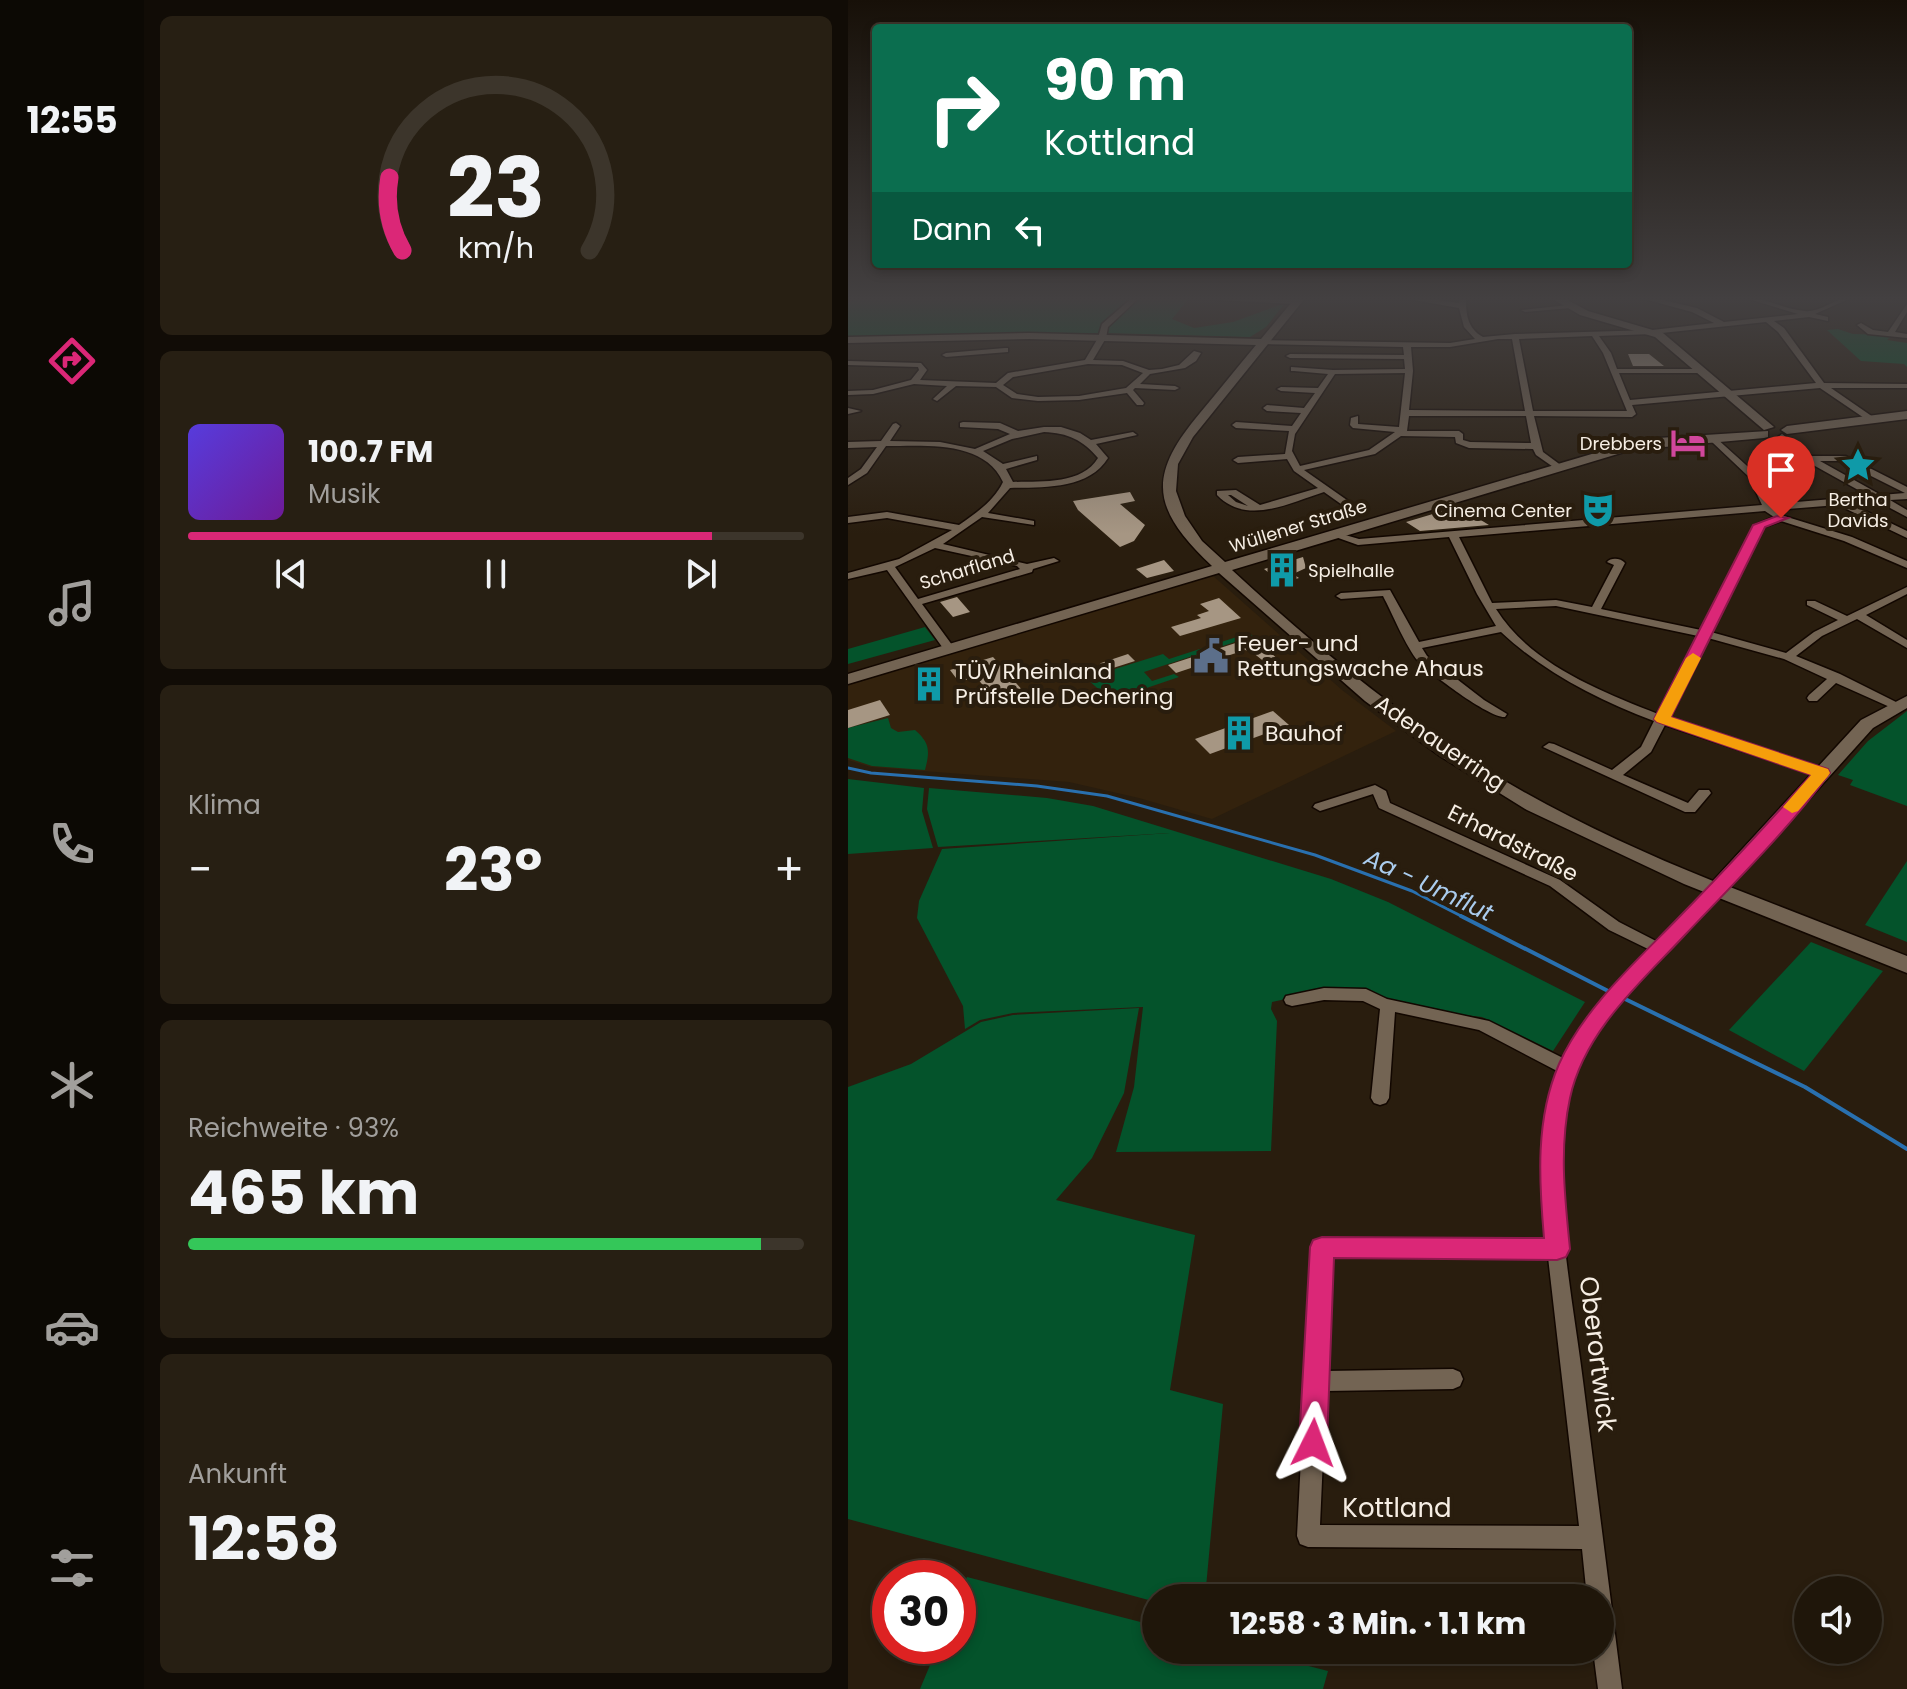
<!DOCTYPE html>
<html lang="de">
<head>
<meta charset="utf-8">
<style>
  :root { --surface:#1f160a; --page:#271f13; --text:#f1f3f6; --muted:#a19f9c; --line:#3c352b; --accent:#db2777 }
  body { margin:0; font-family:Poppins,sans-serif; background:var(--page); color:var(--text); height:100vh; display:flex; flex-direction:column; font-size:30px; white-space:nowrap }
  * { box-sizing:border-box; margin:0 }
  p { font-size:26px; color:var(--muted) }
  .icon { flex:none; width:44px; height:44px; fill:none; stroke:currentColor; stroke-width:2; stroke-linecap:round; stroke-linejoin:round }
  .map { position:relative; flex:1; overflow:hidden }
  .drawer { display:flex; flex-direction:column; gap:16px; padding:16px; background:#110c06; width:704px }
  .drawer>* { flex:none }
  .banner { position:absolute; left:24px; top:24px; width:760px; height:244px; border-radius:8px; box-shadow:0 4px 12px #0003,0 0 0 2px var(--line); background:#0b6e4f; color:#fff; overflow:hidden }
  .fabs { position:absolute; left:946px; top:1576px; display:grid; gap:16px }
  .fabs a { display:grid; place-items:center; width:88px; height:88px; border-radius:50%; background:var(--surface); box-shadow:0 4px 12px #0003,0 0 0 2px var(--line); font-size:40px }
  .speed { position:absolute; left:24px; top:1560px; display:flex; gap:16px; font-size:40px; font-weight:700; text-align:center }
  .speed>* { display:grid; place-content:center; width:104px; height:104px; border-radius:50%; background:var(--surface); box-shadow:0 4px 12px #0003,0 0 0 2px var(--line); line-height:1 }
  .speed .limit { border:12px solid #d22; background:#fff; color:#111 }
  .pin { position:absolute; display:grid; place-items:center; width:68px; height:68px; color:#fff; margin:-82px -34px; border-radius:50% 50% 50% 0; rotate:-45deg; box-shadow:0 0 8px #0007 }
  .pin .icon { rotate:45deg }
  .me { position:absolute; width:88px; margin:-44px; rotate:3deg; stroke-linejoin:round; filter:drop-shadow(0 0 6px #0008) }
  .turn { display:flex; align-items:center; gap:28px; height:168px; padding:0 40px; font-size:36px }
  .turn .icon { width:104px; height:104px; stroke-width:2.5 }
  .turn b { display:block; font-size:56px; line-height:68px }
  .then { display:flex; align-items:center; height:76px; padding:0 40px; background:#0003; gap:16px; font-size:30px }
  .big { font-size:60px; font-weight:700; line-height:1.1 }
  .drawer .tile { flex:1; display:flex; flex-direction:column; justify-content:center; gap:12px; min-width:0; padding:0 28px; border-radius:12px; background:var(--page) }
  .drawer .dial { align-items:center; gap:0 }
  .dial svg { height:208px; overflow:visible; fill:none; stroke:var(--line); stroke-width:7; stroke-linecap:round; text-anchor:middle }
  .dial text { fill:var(--text); stroke:none }
  .song { display:flex; align-items:center; gap:24px }
  .cover { width:96px; height:96px; border-radius:12px; background:linear-gradient(135deg,hsl(250 70% 55%),hsl(280 70% 35%)) }
  .played { height:8px; border-radius:4px; background:linear-gradient(90deg,var(--accent) 85%,var(--line) 85%) }
  .keys { display:flex; justify-content:space-around; direction:ltr }
  .heat { display:flex; justify-content:space-between; align-items:center; font-size:44px; direction:ltr }
  .charge { height:12px; border-radius:6px; background:linear-gradient(90deg,#34c759 93%,var(--line) 0) }
  .trip { position:absolute; left:294px; top:1584px; width:472px; height:80px; border-radius:40px; background:var(--surface); box-shadow:0 4px 12px #0003,0 0 0 2px var(--line); font-weight:700; line-height:80px; text-align:center }
  main { display:flex; flex:1; min-height:0 }
  .dock { display:flex; flex-direction:column; width:144px; justify-content:space-around; align-items:center; background:#0c0904; color:var(--muted) }
  .dock .icon { width:56px; height:56px }
  .dock .selected { color:var(--accent) }
  .dock b { font-size:36px; color:var(--text) }
  .map>svg:first-child { display:block }
  .built { fill:#33220d }
  .green { fill:#04532b }
  .lines { fill:none; stroke-linecap:round; stroke-linejoin:round }
  .stream-far1 { stroke:#2970af; stroke-width:3 }
  .stream { stroke:#2970af; stroke-width:4 }
  .building { fill:#a69683 }
  .street-casing { stroke:#120700; stroke-width:3 }
  .secondary-casing { stroke:#120700; stroke-width:3 }
  .street { fill:#736453; fill-rule:evenodd }
  .secondary { fill:#736453; fill-rule:evenodd }
  .route { fill:#db2777; stroke:#8e194d; stroke-width:2 }
  .slow { fill:#f59e0b }
  .labels { text-anchor:middle; dominant-baseline:central; stroke-width:8; stroke-linejoin:round; paint-order:stroke }
  .far-poi-label { font-size:18px; fill:#f6eee4; stroke:#291d0e; text-anchor:end }
  .far-street-label { font-size:18px; fill:#f6eee4; stroke:#291d0e }
  .poi-label { font-size:22px; fill:#f6eee4; stroke:#291d0e; text-anchor:start }
  .street-label { font-size:22px; fill:#f6eee4; stroke:#291d0e }
  .water-label { font-size:24px; font-style:italic; fill:#ace; stroke:#291d0e }
  .near-street-label { font-size:26px; fill:#f6eee4; stroke:#291d0e }
</style>
</head>
<body>
<main>
<nav class="dock">
<b>12:55</b>
<svg class="icon selected" aria-label="directions" viewBox="0 0 24 24"><path d="M12 3l9 9-9 9-9-9zM9 14v-3h6M13 9l2 2-2 2"/></svg>
<svg class="icon" aria-label="music" viewBox="0 0 24 24"><path d="M9 18V5l10-2v13"/><circle cx="6" cy="18" r="3"/><circle cx="16" cy="16" r="3"/></svg>
<svg class="icon" aria-label="phone" viewBox="0 0 24 24"><path d="M5 4h4l2 5-3 2q2 4 5 5l2-3 5 2v4C11 20 4 13 5 4z"/></svg>
<svg class="icon" aria-label="climate" viewBox="0 0 24 24"><path d="M12 3v18M4 7l16 10M4 17L20 7"/></svg>
<svg class="icon" aria-label="car" viewBox="0 0 24 24"><path d="M5 17H2v-5l4-1 3-4h7l3 4 3 1v5h-3M9 17h6M6 11h13"/><circle cx="7" cy="17" r="2"/><circle cx="17" cy="17" r="2"/></svg>
<svg class="icon" aria-label="filters" viewBox="0 0 24 24"><path d="M4 7h16M4 17h16"/><circle cx="9" cy="7" r="2"/><circle cx="15" cy="17" r="2"/></svg>
</nav>
<section class="drawer">
<div class="tile dial"><svg viewBox="0 0 100 80">
<path d="M14 69A42 42 0 1 1 86 69"/>
<path d="M14 69A42 42 0 0 1 9 41" stroke="#db2777"/>
<text x="50" y="56" font-size="32" font-weight="700">23</text>
<text x="50" y="72" font-size="11">km/h</text>
</svg></div>
<div class="tile">
<div class="song"><i class="cover"></i><div><b>100.7 FM</b><p>Musik</p></div></div>
<div class="played"></div>
<div class="keys"><svg class="icon" aria-label="previous" viewBox="0 0 24 24"><path d="M18 5L8 12l10 7zM5 5v14"/></svg><svg class="icon" aria-label="pause" viewBox="0 0 24 24"><path d="M8 5v14M16 5v14"/></svg><svg class="icon" aria-label="next" viewBox="0 0 24 24"><path d="M6 5l10 7-10 7zM19 5v14"/></svg></div>
</div>
<div class="tile"><p>Klima</p>
<div class="heat"><a>−</a><b class="big">23°</b><a>+</a></div>
</div>
<div class="tile"><p>Reichweite · 93%</p><b class="big">465 km</b><div class="charge"></div></div>
<div class="tile"><p>Ankunft</p><b class="big">12:58</b></div>
</section>
<div class="map">
<svg width="1059" height="1689" viewBox="0 0 1059 1689">
  <rect width="100%" height="100%" fill="#291d0e"/>
  <path class="built" d="M364,575l130,115 54,41 -184,88 -73,-21 -70,-16 -198,-15 -23,-7v-75z"/>
  <g class="green">
    <path d="M13,297h329l-18,22 22,9 39,-6 52,-19 -19,24 -16,10 -143,-4 -259,4v-34z"/>
    <path d="M990,329l15,5 39,1 -5,5 20,3v24l-3,-3 -43,-3 -34,-31z"/>
    <path d="M77,627l10,13 -87,24v-15z"/>
    <path d="M401,633l4,3 -109,36 8,9 22,-7 5,3 -59,20 -15,-2 -19,-17 77,-24 6,5z"/>
    <path d="M1059,711v95l-57,-21 3,-5 -15,-5 30,-34z"/>
    <path d="M40,718l3,10 7,4 17,-2c15,13 15,21 10,40l-53,-4 -24,-8v-30z"/>
    <path d="M0,779l76,9 -2,23 11,37 -85,6z"/>
    <path d="M81,788l118,10 46,8 238,73 57,23 197,100 -32,49 -71,-34 -44,-5 -106,-23 -60,13 -1,7 6,12 -6,130 -155,1 18,-65 9,-80 -130,6 -33,7 -15,9 -2,-23 -46,-88 2,-17 23,-52 228,-16 -232,14 -11,-38z"/>
    <path d="M1059,861v81l-42,-17z"/>
    <path d="M963,942l72,29 -79,100 -75,-41z"/>
    <path d="M291,1008l-15,85 -32,65 -36,42 139,35 -25,155 53,14 -18,194h-49v4l-308,-83v-432l63,-23 70,-42 32,-7z"/>
    <path d="M119,1577l189,49v24h91l81,21 -5,18h-403l18,-43h20v-48z"/>
  </g>
  <g class="lines">
    <path class="stream-far1" d="M0,768l23,5 166,13 70,10 208,59 97,36 53,27"/>
    <g class="stream">
      <path d="M613,916l153,78"/>
      <path d="M773,997l184,90 102,62"/>
    </g>
  </g>
  <g class="building">
    <path d="M780,354h21l15,12h-31z"/>
    <path d="M282,492l5,9 -15,3 25,21 -11,16 -14,6 -42,-37 -5,-9z"/>
    <path d="M605,508l8,5 5,-2 23,14 -69,6 -14,-9z"/>
    <path d="M455,557l3,11 -13,6 6,4 -17,5 -18,-14z"/>
    <path d="M316,560l10,11 -27,7 -11,-9z"/>
    <path d="M109,597l13,15 -17,5 -13,-15z"/>
    <path d="M371,598l22,20 -61,18 -9,-9 30,-9 -4,-3 12,-4 -9,-7z"/>
    <path d="M406,637l32,30 -10,4 -24,-19 -7,-2 -69,23 -8,-8z"/>
    <path d="M280,654l7,7 -44,14 10,-12z"/>
    <path d="M145,657l32,36 -28,9 -21,-25 -17,5 -9,-12z"/>
    <path d="M32,700l10,15 -42,13v-18z"/>
    <path d="M425,711l16,14 -79,29 -15,-15z"/>
  </g>
  <g class="lines">
    <g class="street-casing">
      <g id="street">
        <path d="M285,297h7l-32,30 -2,11 -13,22 30,1 26,9 13,-1 17,-4 15,-14 7,2 -5,8 -11,7 -35,6 -10,10 35,2 4,2 -4,2 -40,-2 -2,2 11,13 -1,2h-6l-10,-12 -48,7 -41,1 -26,-3 -16,-11 -40,-1 -19,15 -4,-2 14,-13 -33,-2 -41,10 -25,1v-4l25,-1 38,-10 8,-10 -1,-3 -70,-2v-4l73,2 6,7 -7,10 76,3 12,-10 77,-13 13,-22 4,-14zM240,364l34,1 21,8 -17,15 -47,8 -41,1 -21,-3 -14,-9 10,-8z"/>
        <path d="M395,297l54,3 3,2 -3,2 -81,-4 -3,-2z"/>
        <path d="M549,297h19l43,6 1,-6h6c0,17 1,31 17,40l32,-3 137,-4 62,-7 -22,-11 -55,-15h13l47,11 27,14 74,-8 -56,-17c22,0 41,12 63,14 15,2 31,-14 48,-14l-38,17 13,3v4l-19,-4 -35,4 10,7 40,55 83,1v4h-76l42,29v4l-3,1 -50,-34 -188,17 4,9 -4,3 -98,-1 9,36 19,14 2,2 -5,3 -23,-16 -3,-6 -64,-1 -13,-5 -1,-6 -54,-1 -26,18 -71,16 50,35v4h-6l-24,-17c-35,11 -77,34 -107,3v-4l19,-1 24,15 58,-17 -24,-17 -7,-12 -49,4 -5,-3 5,-3 47,-3 4,-23 -53,-3 -4,-3 4,-3 56,4 9,-13 -34,-2 -4,-3 4,-3 37,3 11,-15 -34,-2 -4,-2 4,-2 37,1 10,-14 -34,-3h-3v-4l42,3 72,-1 -1,-10 -114,-1 -4,-2 4,-2 114,1 -1,-8 -139,-3 -4,-2 1,-2 189,3 25,-4 -11,-12 -5,-19zM918,322l12,10 38,51 -186,17 -11,-27h81l4,-2 -4,-2h-83l-6,-16 -12,-17 53,-2zM744,336l11,17 24,58h-94l-14,-72zM650,339h14l13,72 -116,-1 4,-39 -2,-24h39zM557,373l-6,54 -41,-3v-8l-7,2 -1,7 3,3 42,4 -26,18 -69,16 -8,-15 3,-17 40,-60zM561,416h117l5,27 -61,-1 -7,-2v-6l-4,-3h-52zM380,495h3l17,11 -12,-4z"/>
        <path d="M1059,304v8l-12,20 12,2v4l-39,-4 -11,-9 4,-2 12,7 15,2z"/>
        <path d="M720,305l2,3 -45,4 -4,-2z"/>
        <path d="M157,348h3v4l-62,5 -4,-2 4,-2z"/>
        <path d="M0,408l13,3 -13,3z"/>
        <path d="M115,422l37,1 18,8 26,-4h17l19,6 11,7 42,-8 4,3 -41,9 12,14c-20,32 -65,29 -98,30l-22,25 46,8v4l-52,-8 -39,27 84,20 27,-6 5,3 -26,8 -1,3 -110,32 33,45 -6,3 -4,-1 -58,-81 -39,9v-6l51,-14 53,-29 -65,-12 -39,5v-6l39,-5 72,13c17,-12 35,-24 44,-43 -19,-42 -78,-36 -117,-36l-19,27 -19,12v-7l13,-9 16,-22 -29,1v-6l33,-1 12,-17 3,-1 4,3 -10,15 50,1 35,7 35,-15 -12,-5 -38,-2v-4zM196,432c24,1 39,8 54,26 -16,27 -58,23 -85,24l-7,-13 31,-9v-4l-34,8 -20,-13 29,-12zM87,548l82,18 3,3 -102,30 -23,-32z"/>
        <path d="M934,434l29,22h35l61,31v12l-17,1 17,10v7l-30,-16 -26,3 56,27v7l-69,-33 -62,5 8,6 68,21 55,24v7l-63,-27 -63,-20 -17,6 -53,105 75,21 28,-21 24,-12 -31,-15v-4h8l32,15 60,-29v7l-41,21 41,25v8l-50,-29 -35,17 -26,20 44,18 62,31 -2,3h-8l-56,-25 -19,18h-8l-2,-3 2,-3 18,-16 -43,-20 -76,-21 -40,80 159,52 2,3 -2,3h-10l-152,-51 -14,27 -28,23 65,28 11,-13h10l2,3 -16,19h-10l-142,-65 6,-4 5,1 58,26 29,-23 13,-26c-56,-21 -109,-48 -153,-89l-79,16 5,8 57,44 23,14 -2,3c-16,1 -74,-43 -87,-56 -12,-14 -26,-48 -35,-65l-42,3 -5,-3 5,-3 49,-3 29,52 77,-16 -19,-32 -28,-57 -91,8 -28,-10 5,-3 24,7 403,-34 -13,-28 -37,-35 -1,-2 4,-3 41,37 15,30 98,-8 -63,-35 -27,-22 -1,-2zM972,461h21l64,32 -24,2zM917,511l9,6 -19,8 -54,105 -100,-21 24,-46c-4,-5 -14,-6 -18,-1l7,3 -22,42 -36,-7 -64,3 -33,-66zM708,606l142,30 -40,78c-58,-23 -128,-50 -162,-105z"/>
        <path d="M527,785l11,6 4,12 170,77 59,42 37,19 56,-55 5,-2 7,5 -57,59c-5,10 -19,21 -28,30 -24,27 -48,57 -62,90 -35,87 -5,222 6,313 13,103 26,205 39,308h-24l-5,-39h7v-52h-13l-5,-49 -274,-2 -8,-3 -3,-8 15,-289 3,-6 7,-2 225,2c-5,-59 -7,-114 12,-169l-80,-42 -84,-18 -6,86 -3,5 -6,2 -6,-2 -3,-5 9,-89 -17,-8 -39,-1 -32,6 -6,-2 -2,-4 2,-4 38,-8 42,1 21,10 102,22 76,38 32,-52 51,-58 -39,-19 -59,-44 -171,-78 -6,-14 -53,17 -7,-4 2,-3zM483,1255l217,2 31,269 -259,-1 6,-134 127,-2 7,-3 3,-7 -3,-7 -7,-3 -127,2z"/>
      </g>
    </g>
    <g class="secondary-casing">
      <g id="secondary">
        <path d="M448,297h10l-113,140 -15,27 -2,27 9,25 17,25 23,21 404,-119 29,-5 110,-7v6l-4,1 -133,12 -399,120c80,74 165,144 258,202 70,43 146,78 223,109l148,-161 46,-24v12l-34,20 -143,159 177,69v17l-223,-89 -157,-74 -87,-54 -75,-55 -146,-128 -371,111v-10l364,-108c-60,-57 -66,-89 -12,-153 19,-23 37,-45 56,-68l-227,-6 -181,4v-6l181,-4 232,6z"/>
        <path d="M701,297h13l26,14 75,22 111,94 -10,3 -109,-93 -75,-22z"/>
        <path d="M1059,411v8l-120,15 -6,-4 6,-4z"/>
      </g>
    </g>
    <use href="#street" class="street"/>
    <use href="#secondary" class="secondary"/>
  </g>
  <linearGradient id="sky" x2="0" y2="1"><stop stop-color="#171008"/><stop offset="0.56" stop-color="#434041"/><stop offset="1" stop-color="#434041" stop-opacity="0"/></linearGradient>
  <rect width="1059" height="534" fill="url(#sky)"/>
  <path class="route" d="M929,516l11,2 -23,9 -94,190 157,52 2,4c-43,58 -96,110 -146,163 -44,47 -100,96 -114,162 -11,51 -5,101 0,151l-4,8 -9,3 -223,-2 -7,185 -4,9 -10,4 -10,-4 -4,-9 11,-196 3,-7 9,-3 222,1c-5,-57 -9,-119 15,-174 25,-57 81,-106 123,-150 45,-46 87,-92 129,-139l-154,-53 -3,-3 99,-194z"/>
  <path class="slow" d="M845,653l8,5 -30,59 157,52 2,4 -2,3 -30,35 -6,2 -9,-6 28,-32 -154,-53 -3,-3 32,-61z"/>
  <defs>
    <g id="hotel-bare" transform="scale(2.76)"><path d="M-6-4.5h1.5V1H6V5H4.5V3h-9V5H-6ZM-4 0a1.8 1.8 0 1 1 3.6 0ZM.5 0V-2.5h3Q6-2.5 6 0Z" fill="#d1479c" stroke="#291d0e" stroke-width="2.5" paint-order="stroke"/></g>
    <g id="sight-bare" transform="scale(2.76)"><path d="M0-6L1.8-2.2L6-1.7L2.9 1.2L3.7 5.4L0 3.3L-3.7 5.4L-2.9 1.2L-6-1.7L-1.8-2.2Z" fill="#0f9aa8" stroke="#291d0e" stroke-width="2.5" paint-order="stroke"/></g>
    <g id="theatre-bare" transform="scale(2.76)"><path d="M-5-5.5Q0-4 5-5.5V0Q5 5 0 6Q-5 5-5 0ZM-3.3-2.5H-1v1.5H-3.3ZM1-2.5H3.3v1.5H1ZM-2.8 1Q0 5.5 2.8 1Z" fill="#0f9aa8" stroke="#291d0e" stroke-width="2.5" paint-order="stroke"/></g>
    <g id="building-bare" transform="scale(2.76)"><path d="M-4-6H4V6H1V3H-1V6H-4ZM-2.5-4.3h1.7v1.8h-1.7ZM.8-4.3h1.7v1.8H.8ZM-2.5-1h1.7V.8h-1.7ZM.8-1h1.7V.8H.8Z" fill="#0f9aa8" stroke="#291d0e" stroke-width="2.5" paint-order="stroke"/></g>
    <g id="civic-bare" transform="scale(2.76)"><path d="M-.6-6.5H3V-4.5H.6V-3L4-1V1h2V6H-6V1h2V-1L-.6-3ZM-1.2 2.5V6h2.4V2.5Z" fill="#5c6f8a" stroke="#291d0e" stroke-width="2.5" paint-order="stroke"/></g>
  </defs>
  <g fill-rule="evenodd">
    <use href="#hotel-bare" x="840" y="443"/>
    <use href="#sight-bare" x="1010" y="465"/>
    <use href="#theatre-bare" x="750" y="510"/>
    <use href="#building-bare" x="434" y="570"/>
    <use href="#civic-bare" x="363" y="656"/>
    <use href="#building-bare" x="81" y="684"/>
    <use href="#building-bare" x="391" y="733"/>
  </g>
  <g class="labels">
    <g class="far-poi-label">
      <text x="814" y="443">Drebbers</text>
      <text x="1010" y="499" text-anchor="middle">Bertha<tspan x="1010" dy="21">Davids</tspan></text>
      <text x="724" y="510">Cinema Center</text>
      <text x="460" y="570" text-anchor="start">Spielhalle</text>
    </g>
    <g class="far-street-label">
      <text transform="translate(450 526) rotate(-17)">Wüllener Straße</text>
      <text transform="translate(119 569) rotate(-17)">Scharfland</text>
    </g>
    <g class="poi-label">
      <text x="389" y="643">Feuer- und<tspan x="389" dy="25">Rettungswache Ahaus</tspan></text>
      <text x="107" y="671">TÜV Rheinland<tspan x="107" dy="25">Prüfstelle Dechering</tspan></text>
      <text x="417" y="733">Bauhof</text>
    </g>
    <g class="street-label">
      <text transform="translate(592 743) rotate(34)">Adenauerring</text>
      <text transform="translate(665 843) rotate(27)">Erhardstraße</text>
    </g>
    <g class="water-label">
      <text transform="translate(581 885) rotate(25)">Aa - Umflut</text>
    </g>
    <g class="near-street-label">
      <text transform="translate(750 1354) rotate(83)">Oberortwick</text>
      <text x="549" y="1508">Kottland</text>
    </g>
  </g>
</svg>
<div class="fabs">
<a><svg class="icon" aria-label="sound" viewBox="0 0 24 24"><path d="M4 9h4l5-4v14l-5-4H4zM17 9q2 3 0 6"/></svg></a>
</div>
<div class="speed"><div class="limit">30</div></div>
<div class="pin" style="left:933px;top:518px;background:#d93025"><svg class="icon" aria-label="arrive" viewBox="0 0 24 24"><path d="M6 21V4h12l-3 4 3 4H6"/></svg></div>
<svg class="me" style="left:465px;top:1443px" viewBox="-20 -20 40 40"><path d="M0-17L14 15 0 8-14 15z" fill="#db2777" stroke="#fff" stroke-width="4"/></svg>
<div class="trip">12:58 · 3 Min. · 1.1 km</div>
<div class="banner">
<div class="turn"><svg class="icon" aria-label="right" viewBox="0 0 24 24"><path d="M7 20v-9h11M14 6l5 5-5 5"/></svg><div><b>90 m</b>Kottland</div></div>
<div class="then">Dann<svg class="icon" aria-label="left" viewBox="0 0 24 24"><path d="M17 20v-9H6M10 6l-5 5 5 5"/></svg></div>
</div>
</div>
</main>
</body>
</html>
